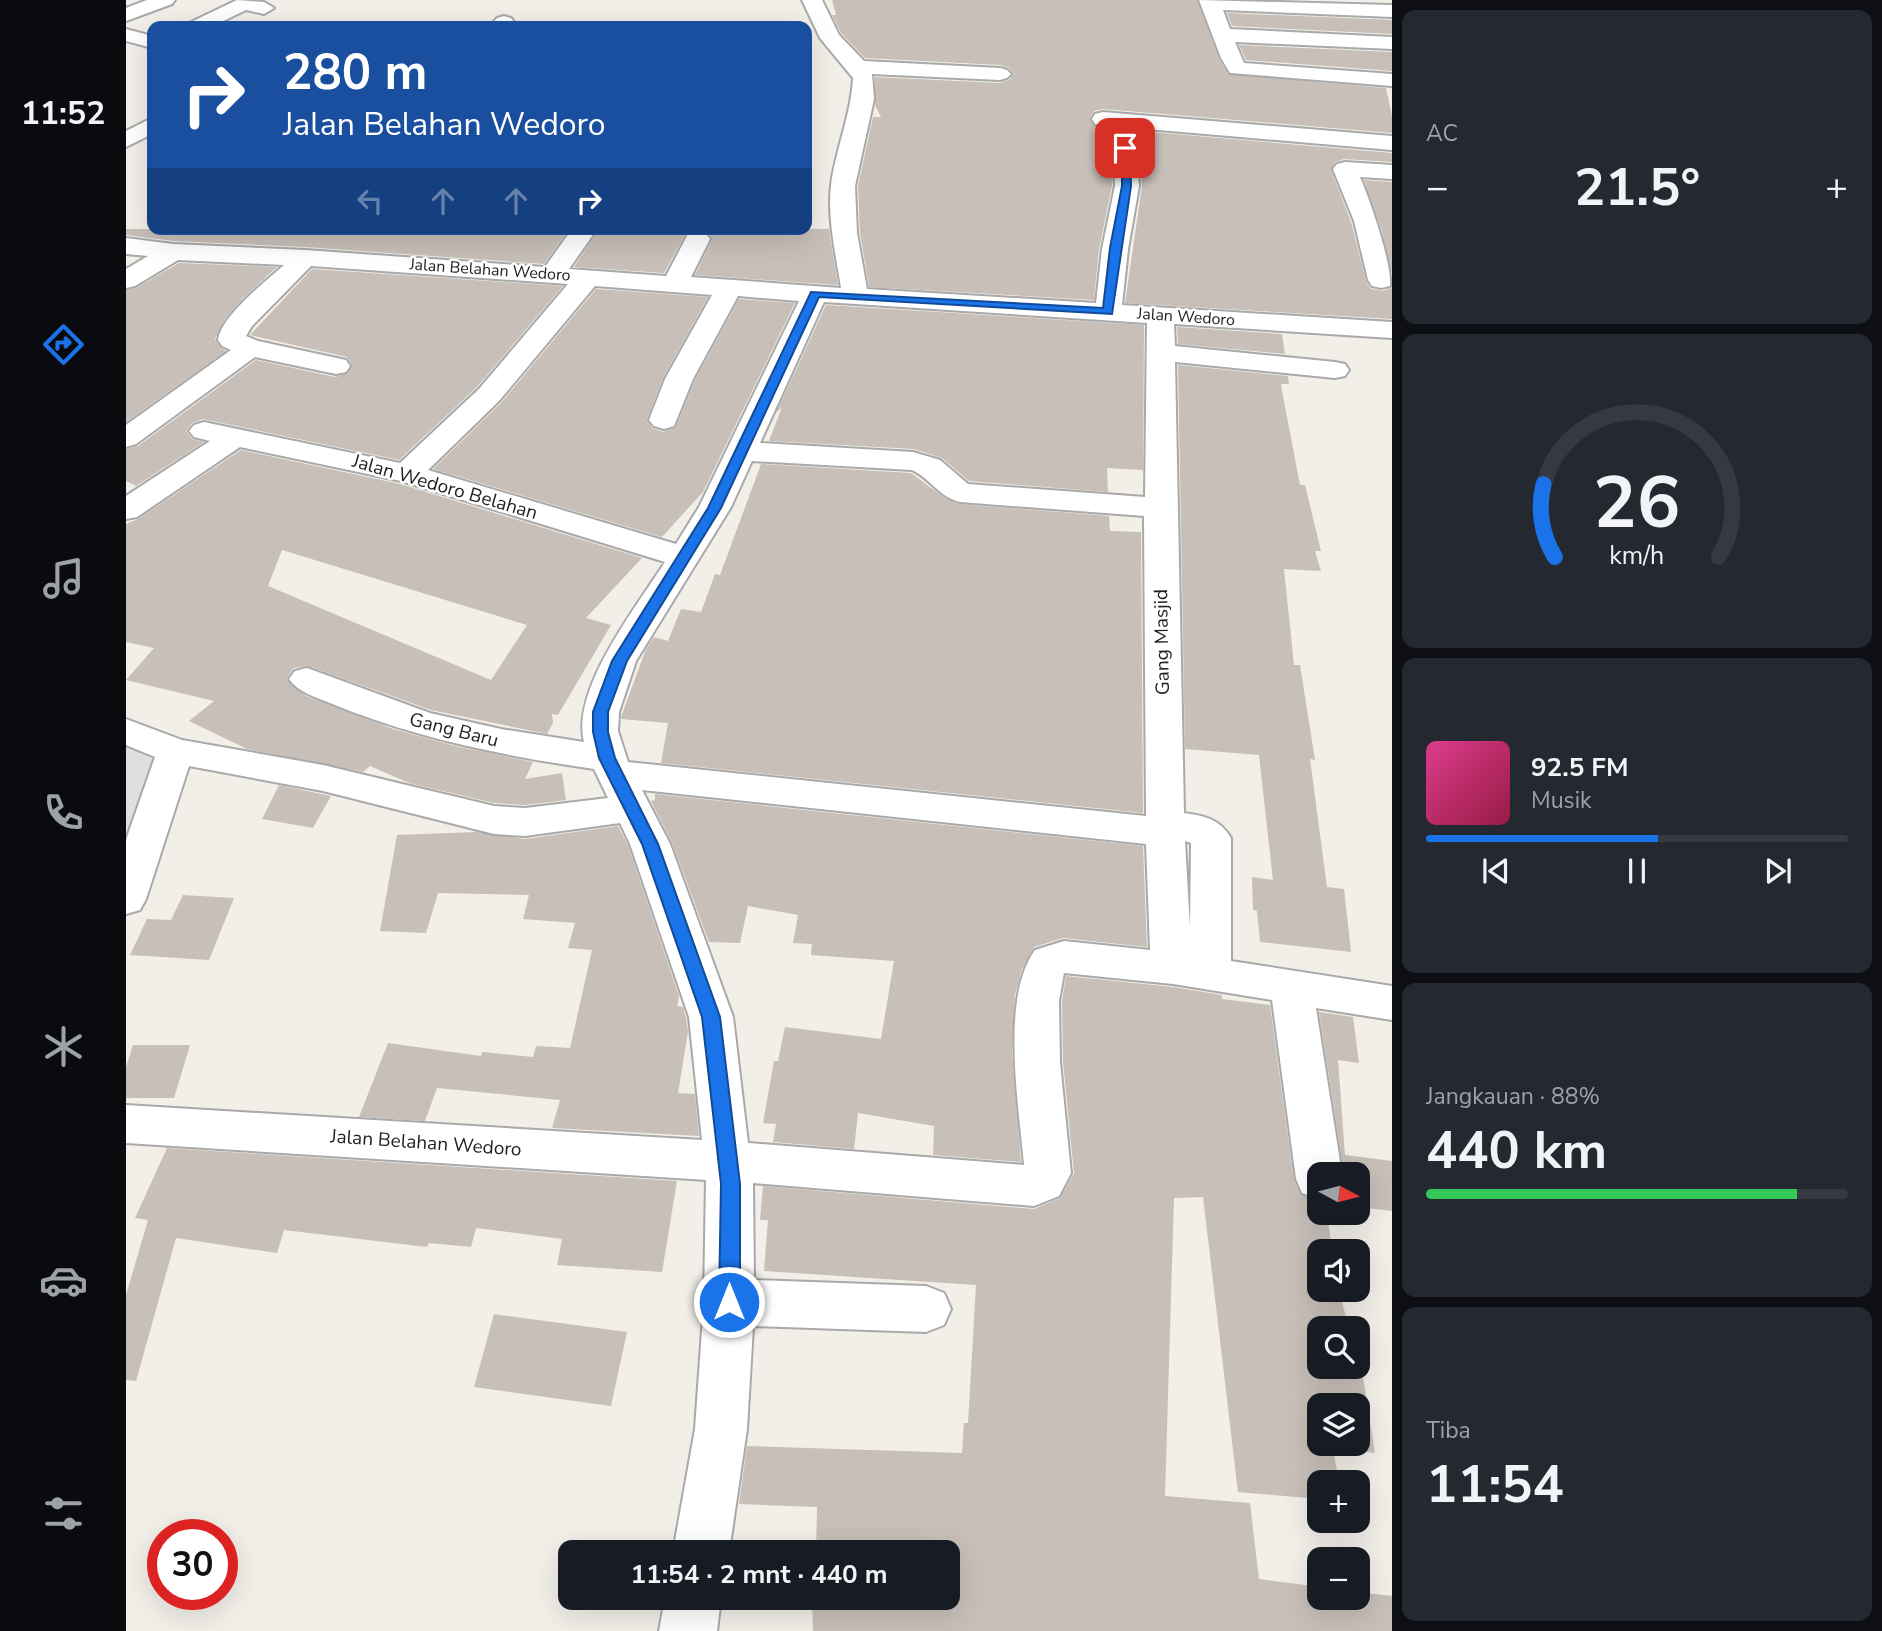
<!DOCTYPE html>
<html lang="id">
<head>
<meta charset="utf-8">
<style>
  :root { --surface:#171b24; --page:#242831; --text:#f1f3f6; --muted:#9ea1a6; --line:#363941; --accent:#1a73e8 }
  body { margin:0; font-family:"Nunito Sans",sans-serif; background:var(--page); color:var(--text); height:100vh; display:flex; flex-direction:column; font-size:26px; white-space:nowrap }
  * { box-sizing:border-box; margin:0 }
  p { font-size:23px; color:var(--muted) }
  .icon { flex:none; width:38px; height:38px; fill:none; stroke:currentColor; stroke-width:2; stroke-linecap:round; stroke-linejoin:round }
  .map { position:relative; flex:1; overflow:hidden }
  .sheet { display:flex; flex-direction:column; gap:10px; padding:10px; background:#0d0f14; width:490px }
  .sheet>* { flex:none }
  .top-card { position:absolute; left:21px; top:21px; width:665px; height:214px; border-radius:14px; box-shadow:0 7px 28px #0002; background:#1a4fa0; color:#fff; overflow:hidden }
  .needle { width:46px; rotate:97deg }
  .tools { position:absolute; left:1181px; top:1162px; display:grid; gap:14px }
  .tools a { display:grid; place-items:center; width:63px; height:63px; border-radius:14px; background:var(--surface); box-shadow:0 7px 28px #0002; font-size:35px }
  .speed { position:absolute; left:21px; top:1519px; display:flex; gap:14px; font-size:35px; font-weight:700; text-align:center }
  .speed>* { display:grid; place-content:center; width:91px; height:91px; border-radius:50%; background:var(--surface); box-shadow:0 7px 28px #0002; line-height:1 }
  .speed .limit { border:10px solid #d22; background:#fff; color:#111 }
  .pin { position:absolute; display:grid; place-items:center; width:60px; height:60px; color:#fff; margin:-30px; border-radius:14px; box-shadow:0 4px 10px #0006 }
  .me { position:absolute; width:77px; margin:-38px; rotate:0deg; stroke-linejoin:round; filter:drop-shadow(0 0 5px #0008) }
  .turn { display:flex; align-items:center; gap:24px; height:147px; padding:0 21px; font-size:32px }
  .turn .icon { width:91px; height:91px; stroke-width:2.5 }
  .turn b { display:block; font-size:49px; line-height:60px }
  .lanes { display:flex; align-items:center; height:66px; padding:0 21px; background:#0003; justify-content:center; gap:35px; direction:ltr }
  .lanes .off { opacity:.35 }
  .big { font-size:52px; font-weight:700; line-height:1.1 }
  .sheet .tile { flex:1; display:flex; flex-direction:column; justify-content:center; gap:10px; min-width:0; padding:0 24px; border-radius:14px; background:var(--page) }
  .sheet .dial { align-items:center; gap:0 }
  .dial svg { height:182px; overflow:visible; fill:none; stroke:var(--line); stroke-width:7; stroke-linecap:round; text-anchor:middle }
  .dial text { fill:var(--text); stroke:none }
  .song { display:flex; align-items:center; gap:21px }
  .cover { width:84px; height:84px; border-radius:10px; background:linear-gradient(135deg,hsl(330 70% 55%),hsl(340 70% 35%)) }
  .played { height:7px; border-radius:4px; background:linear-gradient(90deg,var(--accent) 55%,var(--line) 55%) }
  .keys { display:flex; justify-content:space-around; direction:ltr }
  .heat { display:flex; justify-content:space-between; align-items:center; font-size:38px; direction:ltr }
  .charge { height:10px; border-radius:5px; background:linear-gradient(90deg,#34c759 88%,var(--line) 0) }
  .trip { position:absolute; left:432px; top:1540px; width:402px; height:70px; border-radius:14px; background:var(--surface); box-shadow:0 7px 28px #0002; font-weight:700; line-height:70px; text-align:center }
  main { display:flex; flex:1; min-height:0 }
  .tab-bar { display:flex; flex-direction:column; width:126px; justify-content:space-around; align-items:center; background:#090b0e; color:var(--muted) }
  .tab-bar .icon { width:49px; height:49px }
  .tab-bar .current { color:var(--accent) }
  .tab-bar b { font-size:32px; color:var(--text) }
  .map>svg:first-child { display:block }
  .residential { fill:#e0dfdf }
  .building { fill:#c7bfb8; fill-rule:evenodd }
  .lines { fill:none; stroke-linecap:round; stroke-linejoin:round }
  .minor-casing { stroke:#a9a9a9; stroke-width:4 }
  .minor { fill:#fff; fill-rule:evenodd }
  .route { fill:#1a73e8; stroke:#114b97; stroke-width:2 }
  .labels { text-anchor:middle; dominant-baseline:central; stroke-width:5; stroke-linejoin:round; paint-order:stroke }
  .far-street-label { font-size:16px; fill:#222; stroke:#fff }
  .street-label { font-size:19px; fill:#222; stroke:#fff }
</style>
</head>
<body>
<main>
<nav class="tab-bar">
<b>11:52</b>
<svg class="icon current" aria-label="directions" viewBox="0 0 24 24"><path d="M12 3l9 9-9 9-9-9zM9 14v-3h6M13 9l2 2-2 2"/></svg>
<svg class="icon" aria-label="music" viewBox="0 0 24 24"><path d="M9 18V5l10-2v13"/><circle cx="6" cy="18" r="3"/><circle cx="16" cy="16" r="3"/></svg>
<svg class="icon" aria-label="phone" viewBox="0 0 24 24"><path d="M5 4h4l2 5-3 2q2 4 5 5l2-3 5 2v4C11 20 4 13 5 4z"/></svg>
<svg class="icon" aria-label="climate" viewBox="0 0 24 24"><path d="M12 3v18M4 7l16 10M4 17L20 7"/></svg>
<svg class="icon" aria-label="car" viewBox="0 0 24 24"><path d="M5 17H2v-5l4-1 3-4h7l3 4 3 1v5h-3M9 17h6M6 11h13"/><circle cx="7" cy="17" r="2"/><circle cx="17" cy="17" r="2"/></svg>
<svg class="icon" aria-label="filters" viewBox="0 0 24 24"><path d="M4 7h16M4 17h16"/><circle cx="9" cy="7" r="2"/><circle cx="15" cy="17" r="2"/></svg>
</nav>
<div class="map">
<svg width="1266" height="1631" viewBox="0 0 1266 1631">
  <rect width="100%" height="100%" fill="#f2efe9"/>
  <path class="residential" d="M0,745l36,19 -36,80z"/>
  <g class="building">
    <path d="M706,0h365l22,59 9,15 158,14 6,28v17l-289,-24 -9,2 -4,7 3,7 16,3 3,58 -13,63 -5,51 -225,-13 -9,-54 -2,-47 15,-69h8l-6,-12v-28l125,6 9,-3 5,-6 -5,-6 -9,-3 -135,-7 -24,-25 -9,-18h4z"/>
    <path d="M1101,13l165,7v14l-160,-8z"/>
    <path d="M1113,45l153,7v19l-146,-11z"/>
    <path d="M1012,131l254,22v9l-48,-3 -9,3 -4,8 20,52 15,59 5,8 11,2 10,-3v31l-267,-16 17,-117z"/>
    <path d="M1238,180l28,2v91l-10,-42z"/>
    <path d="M0,229h443l-25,35 -239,-17 -132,-6 -47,-6z"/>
    <path d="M473,229h95l-8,4 -22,40 -90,-6z"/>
    <path d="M574,229h129l9,56 -143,-10 17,-35 -4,-8z"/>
    <path d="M53,263l98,4 -34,31 -18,21 -10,20 5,8 6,4 -100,71v-132l10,-2z"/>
    <path d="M186,269l251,17 -86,101 -78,73 -196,-41 -11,4 -6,8 6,8 12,3 -68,44 -10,-5v-32l12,-3 118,-86 79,17 13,-4 4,-8 -5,-8 -97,-22z"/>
    <path d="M470,289l112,8 -45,81 -16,41 5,9 11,4 13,-5 19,-47 44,-81 56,4 -92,189 -41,45 -229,-68 68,-66z"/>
    <path d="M700,305l318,20 -1,145 -36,-2 1,24 -139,-11 -27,-23 -28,-9 -145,-8 13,-34 -6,6z"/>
    <path d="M1051,327l105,7 3,20 -107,-10z"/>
    <path d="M1052,365l110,11 1,8h-8l1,7 18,94h5l16,66h-6l6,20 -37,-2 10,96h6l15,95 -5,-1 17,128 17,2 7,63 -91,-10 -3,-31 -4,-1 -1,-33 21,3 -14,-125 -74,-6z"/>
    <path d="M115,450l159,34 242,74 -56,60 25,7 -53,90 -6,-1 1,9 -6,11 -116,-24 -123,-44 -14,2 -8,11 20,17 87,33 66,18 74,15 -8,17 37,-6 4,27 -41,5 -31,-2 -85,-20 -39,-17 -7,6 -116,-23 -58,-28 25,-20 -88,-21 28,-32 -28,-6v-118l12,-5zM156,550l245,75 -36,55 -223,-94z"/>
    <path d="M635,464l150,9 34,25 14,6 150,12 1,15 31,1 2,281 -482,-50 7,-40 -47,-4v-2l25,-68 8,-12 14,4 13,-32 20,3 14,-38 5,1z"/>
    <path d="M153,785l52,11 -18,32 -51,-9z"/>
    <path d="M529,794l488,52 4,101 -84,-9 -29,9 -12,22 -7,26 -3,58 9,109 -88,-7 1,-29 -76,-13 -4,36 -81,-7 3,-18 -13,-1 11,-62h4l7,-34 96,12 13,-78 -83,-6 1,-11 -19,-1 5,-28 -50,-9 -8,37 -31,-1 -37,-99 -21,-42 4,-1z"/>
    <path d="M492,826l10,19 51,151 -2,10 6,1 3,11 2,14 -10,61 17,1 4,42 -147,-8 8,-28 -123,-12 -12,33 -66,-4 29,-74 93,13 1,-4 51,5 3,-11 34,2 22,-98 -24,-2 7,-25 -52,-4 6,-24 -91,-2 -12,40 -46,-2 17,-96 79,-3 49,7z"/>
    <path d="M57,895l51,3 -25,62 -79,-5 17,-36 24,1z"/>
    <path d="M940,976l107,11 49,8v4l48,6 24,175 6,14 20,7v12h7l5,38h-12v39h19l10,38h-29v39h38l1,-15 16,101 -42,-5 6,34h-19v17l-82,-7 -35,-295 -29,1 -9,298 85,7 9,76 61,8v11h38v-6l34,4v35h-579l-1,-33h136v-46h-132l1,-45 -78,-3 8,-58 215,7 2,-30h4l8,-138 -212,-14 4,-51h-8l3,-34 271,23 26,-11 14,-25 -11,-111 -1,-61zM1194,1405h38v39h-38z"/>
    <path d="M1193,1012l34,5 6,46 -21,-3 7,95 47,6v50l-34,-4v-33h-14z"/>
    <path d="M7,1045h57l-16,53h-48v-31z"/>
    <path d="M41,1148l510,33 -15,91 -105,-7 5,-26 -86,-11 -5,19 -42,-4 -2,4 -143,-17 -7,23 -101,-15 -40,143 -10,-1v-85l22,-75 -13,-2z"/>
    <path d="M368,1314l133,18 -16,74 -137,-19z"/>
  </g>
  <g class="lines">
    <g class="minor-casing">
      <g id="minor">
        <path d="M21,0h28l-3,4 -46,17v-13z"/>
        <path d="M111,0l27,2 10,6 -10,6 -18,-4 -33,16h-25l3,-4z"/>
        <path d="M676,0h20l17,35 25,26 136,7 7,2 4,4 -4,4 -7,2 -128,-6 2,25 -19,87 2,47 10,56 229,14 6,-54 13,-63 -3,-60 -17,-2 -3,-5 3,-5 8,-2 289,24v14l-257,-22 4,58 -11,63 -6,56 270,17v16l-218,-14 1,22 160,16 10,2 4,6 -4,6 -10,2 -160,-16 9,451c21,3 36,6 47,25v123l161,25v34l-76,-12 26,166h-22l-1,25 -17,-6 -6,-14 -24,-179 -99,-16 -109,-11 -5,28 1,61 11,111 -12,23 -25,10 -281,-23 1,97 172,6 18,7 7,16 -7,16 -18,7 -173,-6 -6,103 -18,123h-56l22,-123 9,-127 2,-122 -580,-37v-38l576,35 -13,-123 -59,-173 -10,-21 -95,13 -31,-2 -171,-43 -134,-25 -43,133 -6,11 -14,4v-74l29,-83 -29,-12v-26l56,21 141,25 171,41 31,2 83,-10 -14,-29c-90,-13 -180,-31 -264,-66 -15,-6 -32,-11 -41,-24l6,-8 12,-3 123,45 71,16 83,13c-13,-53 53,-136 81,-180l-264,-81 -161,-34 -103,70 -11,2v-23l84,-55 -16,-4 -5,-6 5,-6 10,-3 196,41 79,-74 89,-105 -257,-18 -59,60 -6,10 12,5 88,19 4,6 -4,6 -10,2 -81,-17 -119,87 -10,3v-22l105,-75 -9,-4 -4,-6c3,-24 47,-58 66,-75l-106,-5 -43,26 -9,2v-19l22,-13 -22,-2v-16l47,6 132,6 240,17 27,-38h25l-28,40 97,7 22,-42 9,-3 9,3 4,5 -19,38 150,11c-5,-33 -14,-70 -10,-103 5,-37 20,-70 22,-107l-33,-40zM469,286l117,9 -47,84 -16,41 5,6 10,3 10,-3 19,-47 45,-83 61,5 -100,206 -23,37 -248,-74 71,-69zM698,302l323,21 -2,174 -177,-13 -28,-24 -27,-8 -153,-9zM626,461l160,9c19,9 27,27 48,32l184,14 2,300 -518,-54 -10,-31 1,-19 17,-51 95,-154zM516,790l504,54 4,106 -86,-9 -29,9c-35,48 -16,156 -11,215l-276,-22 -15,-126 -63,-173zM1059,841l6,2 -1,85z"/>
        <path d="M1073,0l193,5v12l-169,-7 7,19 162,8v12l-157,-7 9,21 148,11v12l-162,-13 -9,-15z"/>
        <path d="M378,16l7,2 3,4 -3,4h-21l7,-8z"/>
        <path d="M0,29l26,7v12l-26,-7z"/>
        <path d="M26,118v16l-26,13v-16z"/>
        <path d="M1219,162l47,3v14l-32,-2c10,23 32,86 30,109l-9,2 -9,-2 -4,-6 -14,-59 -21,-52 4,-5z"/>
        <path d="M539,1598h56l-4,33h-58z"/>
      </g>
    </g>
    <use href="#minor" class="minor"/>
  </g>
  <path class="route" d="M996,146l8,2 1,38 -19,128 -293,-17 -98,211 -94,153 -19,51v20l7,26 43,86 62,173 20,167v118l-3,7 -8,2 -7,-2 -3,-7 2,-118 -19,-167 -60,-173 -43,-86 -6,-26v-20l19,-51 96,-153 103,-216 292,16 7,-60 12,-62z"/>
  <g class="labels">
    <g class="far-street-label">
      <text transform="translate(364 270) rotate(4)">Jalan Belahan Wedoro</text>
      <text transform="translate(1060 317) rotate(4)">Jalan Wedoro</text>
    </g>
    <g class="street-label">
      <text transform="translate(319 487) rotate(16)">Jalan Wedoro Belahan</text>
      <text transform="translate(1036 642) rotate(-91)">Gang Masjid</text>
      <text transform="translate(328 730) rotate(14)">Gang Baru</text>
      <text transform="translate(300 1143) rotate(4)">Jalan Belahan Wedoro</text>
    </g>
  </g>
</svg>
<div class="tools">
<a><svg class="needle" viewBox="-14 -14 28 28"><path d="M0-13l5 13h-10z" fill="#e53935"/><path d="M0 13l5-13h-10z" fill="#9ea1a6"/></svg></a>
<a><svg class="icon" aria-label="sound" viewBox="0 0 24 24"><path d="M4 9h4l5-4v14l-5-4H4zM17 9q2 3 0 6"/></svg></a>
<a><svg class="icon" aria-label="search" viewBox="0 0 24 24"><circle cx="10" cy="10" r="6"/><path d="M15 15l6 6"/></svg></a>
<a><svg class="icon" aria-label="layers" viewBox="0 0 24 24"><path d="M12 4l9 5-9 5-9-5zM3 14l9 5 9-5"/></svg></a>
<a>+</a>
<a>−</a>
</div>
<div class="speed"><div class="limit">30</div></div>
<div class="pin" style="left:999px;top:148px;background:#d93025"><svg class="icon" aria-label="arrive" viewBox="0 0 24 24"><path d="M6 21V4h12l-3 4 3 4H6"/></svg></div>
<svg class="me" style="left:603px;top:1302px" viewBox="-20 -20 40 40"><circle r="17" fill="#1a73e8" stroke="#fff" stroke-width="3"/><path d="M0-11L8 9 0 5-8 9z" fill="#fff"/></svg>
<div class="trip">11:54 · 2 mnt · 440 m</div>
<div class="top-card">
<div class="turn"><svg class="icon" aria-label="right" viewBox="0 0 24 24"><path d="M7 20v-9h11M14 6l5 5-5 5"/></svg><div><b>280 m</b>Jalan Belahan Wedoro</div></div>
<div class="lanes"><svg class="icon off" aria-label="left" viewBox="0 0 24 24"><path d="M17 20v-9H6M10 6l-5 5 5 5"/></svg><svg class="icon off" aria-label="ahead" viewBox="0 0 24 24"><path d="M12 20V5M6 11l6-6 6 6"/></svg><svg class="icon off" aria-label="ahead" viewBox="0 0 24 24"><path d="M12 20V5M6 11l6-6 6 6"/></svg><svg class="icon" aria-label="right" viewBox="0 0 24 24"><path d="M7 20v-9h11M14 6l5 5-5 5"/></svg></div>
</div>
</div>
<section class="sheet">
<div class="tile"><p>AC</p>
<div class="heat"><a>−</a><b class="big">21.5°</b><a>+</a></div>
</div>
<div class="tile dial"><svg viewBox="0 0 100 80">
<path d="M14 69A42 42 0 1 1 86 69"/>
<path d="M14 69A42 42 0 0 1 9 37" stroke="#1a73e8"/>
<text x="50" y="56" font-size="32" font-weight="700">26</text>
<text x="50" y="72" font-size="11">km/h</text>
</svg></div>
<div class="tile">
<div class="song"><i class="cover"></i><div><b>92.5 FM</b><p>Musik</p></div></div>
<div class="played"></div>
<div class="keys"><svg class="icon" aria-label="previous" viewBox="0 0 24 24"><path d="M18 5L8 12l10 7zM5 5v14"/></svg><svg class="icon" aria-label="pause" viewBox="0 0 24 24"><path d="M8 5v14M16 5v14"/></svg><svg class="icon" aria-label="next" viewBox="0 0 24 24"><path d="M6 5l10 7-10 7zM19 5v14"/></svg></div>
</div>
<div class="tile"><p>Jangkauan · 88%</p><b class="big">440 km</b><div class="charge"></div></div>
<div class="tile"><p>Tiba</p><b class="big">11:54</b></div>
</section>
</main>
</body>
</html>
